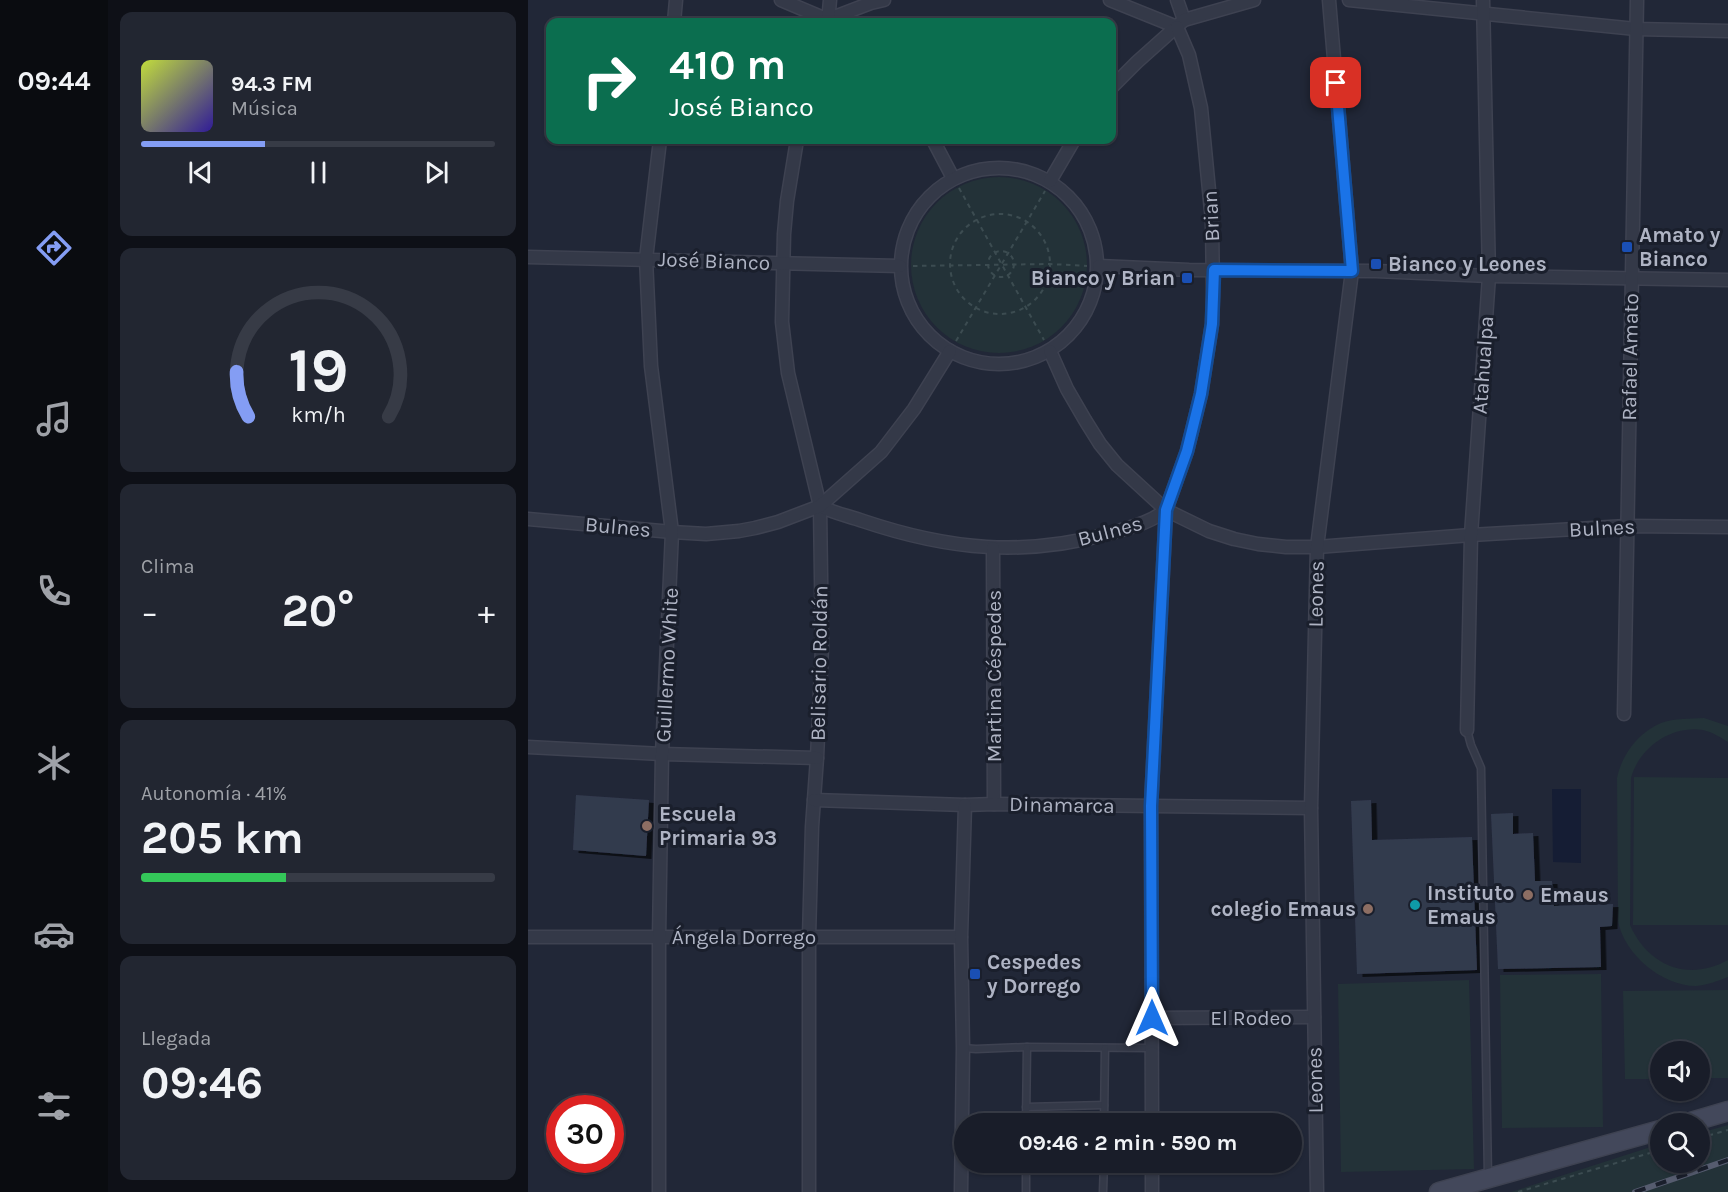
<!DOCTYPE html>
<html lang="es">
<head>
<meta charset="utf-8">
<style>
  :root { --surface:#191d29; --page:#222631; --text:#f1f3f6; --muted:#9fa2a8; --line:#373b46; --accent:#849df4 }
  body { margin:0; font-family:Karla,sans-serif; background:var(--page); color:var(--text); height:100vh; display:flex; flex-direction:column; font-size:22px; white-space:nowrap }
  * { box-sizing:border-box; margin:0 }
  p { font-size:20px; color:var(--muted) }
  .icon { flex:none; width:33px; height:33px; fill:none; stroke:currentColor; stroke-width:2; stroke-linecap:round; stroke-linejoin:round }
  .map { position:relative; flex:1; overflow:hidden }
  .side { display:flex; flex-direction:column; gap:12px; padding:12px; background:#0e1017; width:420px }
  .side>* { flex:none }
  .banner { position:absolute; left:18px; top:18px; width:570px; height:126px; border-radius:12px; box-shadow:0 2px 4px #0004,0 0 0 2px var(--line); background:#0b6e4f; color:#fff; overflow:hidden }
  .tools { position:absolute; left:1122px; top:1041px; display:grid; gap:12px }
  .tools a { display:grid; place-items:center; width:60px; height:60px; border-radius:50%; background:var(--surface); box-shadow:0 2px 4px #0004,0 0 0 2px var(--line); font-size:30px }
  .speed { position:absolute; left:18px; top:1095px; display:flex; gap:12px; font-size:30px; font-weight:700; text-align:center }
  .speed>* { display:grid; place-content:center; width:78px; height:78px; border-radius:50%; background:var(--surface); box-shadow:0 2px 4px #0004,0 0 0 2px var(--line); line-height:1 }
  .speed .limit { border:9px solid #d22; background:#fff; color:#111 }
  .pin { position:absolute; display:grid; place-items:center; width:51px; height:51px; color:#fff; margin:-26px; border-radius:12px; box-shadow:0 3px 9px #0006 }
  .me { position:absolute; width:66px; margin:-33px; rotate:0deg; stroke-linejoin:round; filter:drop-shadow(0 0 4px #0008) }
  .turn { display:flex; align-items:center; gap:21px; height:126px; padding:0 24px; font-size:27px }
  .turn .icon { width:78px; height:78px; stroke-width:2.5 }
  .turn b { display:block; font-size:42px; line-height:51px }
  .big { font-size:45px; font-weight:700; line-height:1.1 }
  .side .card { flex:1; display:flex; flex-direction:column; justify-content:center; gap:9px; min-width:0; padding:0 21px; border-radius:12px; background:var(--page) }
  .side .dial { align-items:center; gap:0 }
  .dial svg { height:156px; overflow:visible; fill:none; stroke:var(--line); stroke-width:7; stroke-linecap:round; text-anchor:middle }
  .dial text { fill:var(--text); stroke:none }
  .song { display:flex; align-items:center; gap:18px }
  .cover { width:72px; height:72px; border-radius:9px; background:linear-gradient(135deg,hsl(70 70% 55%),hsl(250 70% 35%)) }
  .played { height:6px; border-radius:3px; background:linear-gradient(90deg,var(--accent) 35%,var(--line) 35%) }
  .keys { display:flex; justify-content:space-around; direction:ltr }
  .heat { display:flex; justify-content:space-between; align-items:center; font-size:33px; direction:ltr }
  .charge { height:9px; border-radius:4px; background:linear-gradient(90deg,#34c759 41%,var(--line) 0) }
  .trip { position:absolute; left:426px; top:1113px; width:348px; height:60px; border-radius:30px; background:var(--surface); box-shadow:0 2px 4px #0004,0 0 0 2px var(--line); font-weight:700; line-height:60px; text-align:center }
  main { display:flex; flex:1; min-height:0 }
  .menu { display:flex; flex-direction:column; width:108px; justify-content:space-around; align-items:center; background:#0a0c10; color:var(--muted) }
  .menu .icon { width:42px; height:42px }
  .menu .on { color:var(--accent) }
  .menu b { font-size:27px; color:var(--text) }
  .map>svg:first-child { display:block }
  .green { fill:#233238 }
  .water { fill:#151d34 }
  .building { fill:#333a4e; filter:url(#shadow) }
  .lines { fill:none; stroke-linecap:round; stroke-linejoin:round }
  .lane-casing { stroke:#3e4251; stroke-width:9 }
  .street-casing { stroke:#3e4251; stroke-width:15 }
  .secondary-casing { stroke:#3e4251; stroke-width:21 }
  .path { stroke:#3c4c51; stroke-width:2; stroke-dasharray:4.5 4.5; stroke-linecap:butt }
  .lane { stroke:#343948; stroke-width:6 }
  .street { stroke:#343948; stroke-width:12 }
  .secondary { stroke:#43485b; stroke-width:18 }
  .rail-casing { stroke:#565c6f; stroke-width:6 }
  .rail { stroke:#1a1f2c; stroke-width:4; stroke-dasharray:11; stroke-linecap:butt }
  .route-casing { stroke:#114b97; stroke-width:15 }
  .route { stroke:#1a73e8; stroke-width:10 }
  .transit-dot { fill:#1a4fb4; stroke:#1a1f2c; stroke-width:2 }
  .education-dot { fill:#8d6e63; stroke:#1a1f2c; stroke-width:2 }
  .culture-dot { fill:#0f9aa8; stroke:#1a1f2c; stroke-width:2 }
  .labels { text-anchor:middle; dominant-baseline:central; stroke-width:6; stroke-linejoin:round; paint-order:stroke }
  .street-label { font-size:21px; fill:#afb4c4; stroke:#1a1f2c }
  .poi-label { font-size:21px; font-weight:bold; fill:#afb4c4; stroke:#1a1f2c; text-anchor:start }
</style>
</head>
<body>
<main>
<nav class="menu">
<b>09:44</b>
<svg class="icon on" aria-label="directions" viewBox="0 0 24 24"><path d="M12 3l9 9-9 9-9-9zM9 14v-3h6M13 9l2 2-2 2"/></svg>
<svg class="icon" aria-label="music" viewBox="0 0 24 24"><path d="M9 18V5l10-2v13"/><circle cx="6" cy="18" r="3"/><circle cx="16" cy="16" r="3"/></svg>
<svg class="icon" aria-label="phone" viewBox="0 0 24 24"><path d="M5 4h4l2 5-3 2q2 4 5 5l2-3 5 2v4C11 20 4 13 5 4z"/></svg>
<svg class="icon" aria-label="climate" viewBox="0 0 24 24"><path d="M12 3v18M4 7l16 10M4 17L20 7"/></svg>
<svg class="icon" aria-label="car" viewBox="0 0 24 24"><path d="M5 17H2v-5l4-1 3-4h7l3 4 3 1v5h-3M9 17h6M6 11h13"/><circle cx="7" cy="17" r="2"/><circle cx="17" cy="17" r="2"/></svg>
<svg class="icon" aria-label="filters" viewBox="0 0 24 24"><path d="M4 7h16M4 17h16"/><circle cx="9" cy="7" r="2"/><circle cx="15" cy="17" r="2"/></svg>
</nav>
<section class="side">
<div class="card">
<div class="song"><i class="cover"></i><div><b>94.3 FM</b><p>Música</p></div></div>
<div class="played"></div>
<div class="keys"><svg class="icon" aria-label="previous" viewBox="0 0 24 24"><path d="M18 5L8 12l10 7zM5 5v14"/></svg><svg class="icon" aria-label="pause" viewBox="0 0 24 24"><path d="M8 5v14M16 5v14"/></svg><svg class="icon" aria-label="next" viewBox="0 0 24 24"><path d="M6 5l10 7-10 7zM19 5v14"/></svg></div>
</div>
<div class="card dial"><svg viewBox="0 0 100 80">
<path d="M14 69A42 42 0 1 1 86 69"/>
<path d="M14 69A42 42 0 0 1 8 46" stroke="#849df4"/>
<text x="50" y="56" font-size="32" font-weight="700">19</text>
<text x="50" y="72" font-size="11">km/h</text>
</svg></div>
<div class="card"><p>Clima</p>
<div class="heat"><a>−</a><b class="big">20°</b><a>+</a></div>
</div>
<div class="card"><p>Autonomía · 41%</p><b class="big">205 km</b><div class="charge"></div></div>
<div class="card"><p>Llegada</p><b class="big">09:46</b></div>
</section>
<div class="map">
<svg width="1200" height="1192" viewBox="0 0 1200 1192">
  <defs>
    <filter id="shadow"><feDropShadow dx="5.5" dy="3" stdDeviation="0" flood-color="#0009"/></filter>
  </defs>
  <rect width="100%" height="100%" fill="#212737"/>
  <g class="green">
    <circle cx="471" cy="265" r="88"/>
    <path d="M1176,718l24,8v16c-8,-5 -16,-10 -25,-12 -32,-5 -64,18 -72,48l-1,147c18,41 58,57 98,35v17c-10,4 -21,8 -32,9 -34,0 -72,-32 -78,-65l-1,-143c5,-24 21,-45 44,-55 13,-5 29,-4 43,-5z"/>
    <path d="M1106,777l94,1v147h-95z"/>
    <path d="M1073,974l2,153 -101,1 -2,-153z"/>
    <path d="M941,980l5,189 -133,3 -3,-188z"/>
    <path d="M1200,990v88h-28v-26h-40v27h-35l-2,-88z"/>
    <path d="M1200,1125v67h-217l149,-48v18h40v-29z"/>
  </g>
  <path class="water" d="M1024,789h29v74l-28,-1z"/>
  <g class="building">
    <path d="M48,795l73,5 -3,56 -73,-6z"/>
    <path d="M843,800l1,40 100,-3 5,133 -120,4 -6,-173z"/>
    <path d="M985,813v21l20,-1 2,48h17l2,25 59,-2 -1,22 -12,1 1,40 -103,2 -7,-155z"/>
  </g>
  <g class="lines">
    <g class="lane-casing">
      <g id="lane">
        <path d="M939,730l4,15 10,23 7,409"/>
        <path d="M435,1048l13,1 51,-2 124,1"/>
        <path d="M498,1107l78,-2"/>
        <path d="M498,1124l1,-77"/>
        <path d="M576,1124l1,-76"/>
        <path d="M498,1192v-30"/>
        <path d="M575,1192l1,-30"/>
      </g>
    </g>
    <g class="street-casing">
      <g id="street">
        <path d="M253,0l52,22"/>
        <path d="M582,0l67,27"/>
        <path d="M649,0l7,20"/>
        <path d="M821,0l287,29 92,2"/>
        <path d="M301,19l42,-16 13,-3"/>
        <path d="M146,22l2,-22"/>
        <path d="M300,22l2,-22"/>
        <path d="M584,87l25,-25 47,-42 70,-20"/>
        <path d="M269,140l-10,61 -3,33 -2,88 6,51 32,133 2,141 -5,111 -5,69 -3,110v255"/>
        <path d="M405,140l20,38"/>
        <circle cx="471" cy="266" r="98"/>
        <path d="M522,181l24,-41"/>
        <path d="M0,257l372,9"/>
        <path d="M571,266l90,4 187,1 113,5 239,4"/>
        <path d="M522,351l17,38 18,31 15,24 17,21 49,45 43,21 25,8 24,5 28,3h31l154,-12 156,-9 101,1"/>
        <path d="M292,506c13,7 29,10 43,15 86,29 161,36 248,12 20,-6 39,-10 55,-23"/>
        <path d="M0,519l144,13 34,2 33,-3 16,-3 23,-6 42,-16 61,-54 33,-43 36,-58"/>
        <path d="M465,548l1,256"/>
        <path d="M1096,714l13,-714"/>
        <path d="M939,730l4,-195 18,-259 -6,-276"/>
        <path d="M0,747l134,7 155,4"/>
        <path d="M286,800l151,5 29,-1 317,4"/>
        <path d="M0,937h433"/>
        <path d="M624,1018l162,-1"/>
        <path d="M624,1124l-1,-318 15,-296 21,-59 14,-57 11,-70 1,-30 -1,-73 -11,-113 -12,-53 -12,-28"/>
        <path d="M624,1162v30"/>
        <path d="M131,1192v-254l3,-184 10,-222 -21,-166 -5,-107 14,-119"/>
        <path d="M433,1192l2,-144 -2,-111 4,-132"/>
        <path d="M789,1192l-6,-384 6,-261 35,-276 -23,-271"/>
      </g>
    </g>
    <g class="secondary-casing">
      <g id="secondary">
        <path d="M1156,1124l44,-13"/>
        <path d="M911,1192l221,-62"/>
      </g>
    </g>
    <g class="path">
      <path d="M431,188l85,152"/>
      <circle cx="472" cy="264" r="50"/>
      <circle cx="473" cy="264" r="13"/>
      <path d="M385,266l137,-2 37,2"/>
      <path d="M428,341l89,-150"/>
      <path d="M1172,1138l28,-8"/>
      <path d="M990,1192l142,-42"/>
    </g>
    <use href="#lane" class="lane"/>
    <use href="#street" class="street"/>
    <use href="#secondary" class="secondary"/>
    <g class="rail-casing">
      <path id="rail" d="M1107,1192l93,-32"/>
    </g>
    <use href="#rail" class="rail"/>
  </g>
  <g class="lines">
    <g class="route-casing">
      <path id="route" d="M624,1018l-1,-212 15,-296 21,-59 14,-57 11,-70 2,-54 138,1 -16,-188"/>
    </g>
    <use href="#route" class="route"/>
  </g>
  <g class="transit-dot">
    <rect x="1093" y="241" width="12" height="12" rx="3"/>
    <rect x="842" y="258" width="12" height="12" rx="3"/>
    <rect x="653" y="272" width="12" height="12" rx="3"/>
    <rect x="441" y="968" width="12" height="12" rx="3"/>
  </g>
  <g class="education-dot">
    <circle cx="119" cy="826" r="6"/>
    <circle cx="1000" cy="895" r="6"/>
    <circle cx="840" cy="909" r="6"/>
  </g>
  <circle class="culture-dot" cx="887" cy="905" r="6"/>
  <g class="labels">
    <g class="street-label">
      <text transform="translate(683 216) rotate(-93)">Brian</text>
      <text transform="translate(186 261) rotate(2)">José Bianco</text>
      <text transform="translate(1102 357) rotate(-89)">Rafael Amato</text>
      <text transform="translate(955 365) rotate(-86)">Atahualpa</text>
      <text transform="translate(90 527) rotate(5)">Bulnes</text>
      <text transform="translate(1074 528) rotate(-3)">Bulnes</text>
      <text transform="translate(582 531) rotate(-15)">Bulnes</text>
      <text transform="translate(788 594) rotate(-89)">Leones</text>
      <text transform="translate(291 663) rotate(-89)">Belisario Roldán</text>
      <text transform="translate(139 665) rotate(-87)">Guillermo White</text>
      <text transform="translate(466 676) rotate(-90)">Martina Céspedes</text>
      <text transform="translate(534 805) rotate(1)">Dinamarca</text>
      <text x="216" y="937">Ángela Dorrego</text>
      <text x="723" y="1018">El Rodeo</text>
      <text transform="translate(787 1080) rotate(-91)">Leones</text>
    </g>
    <g class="poi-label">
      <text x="1111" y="235">Amato y<tspan x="1111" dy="24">Bianco</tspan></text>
      <text x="860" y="264">Bianco y Leones</text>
      <text x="647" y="278" text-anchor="end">Bianco y Brian</text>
      <text x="131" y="814">Escuela<tspan x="131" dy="24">Primaria 93</tspan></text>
      <text x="899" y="893">Instituto<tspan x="899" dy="24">Emaus</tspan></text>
      <text x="1012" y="895">Emaus</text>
      <text x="828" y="909" text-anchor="end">colegio Emaus</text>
      <text x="459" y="962">Cespedes<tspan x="459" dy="24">y Dorrego</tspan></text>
    </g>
  </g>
</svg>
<div class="tools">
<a><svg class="icon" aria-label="sound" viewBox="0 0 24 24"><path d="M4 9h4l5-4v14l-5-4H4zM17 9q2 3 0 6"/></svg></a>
<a><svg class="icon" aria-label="search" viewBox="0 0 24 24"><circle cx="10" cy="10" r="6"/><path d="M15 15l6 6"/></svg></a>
</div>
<div class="speed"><div class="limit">30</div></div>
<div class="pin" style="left:808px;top:83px;background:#d93025"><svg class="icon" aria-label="arrive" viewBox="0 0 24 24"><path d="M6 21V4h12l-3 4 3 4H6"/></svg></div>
<svg class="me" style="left:624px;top:1018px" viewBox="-20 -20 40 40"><path d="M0-17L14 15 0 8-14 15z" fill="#1a73e8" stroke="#fff" stroke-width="4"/></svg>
<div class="trip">09:46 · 2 min · 590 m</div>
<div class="banner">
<div class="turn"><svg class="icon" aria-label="right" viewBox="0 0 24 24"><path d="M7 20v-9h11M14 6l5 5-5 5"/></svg><div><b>410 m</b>José Bianco</div></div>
</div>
</div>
</main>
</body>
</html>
